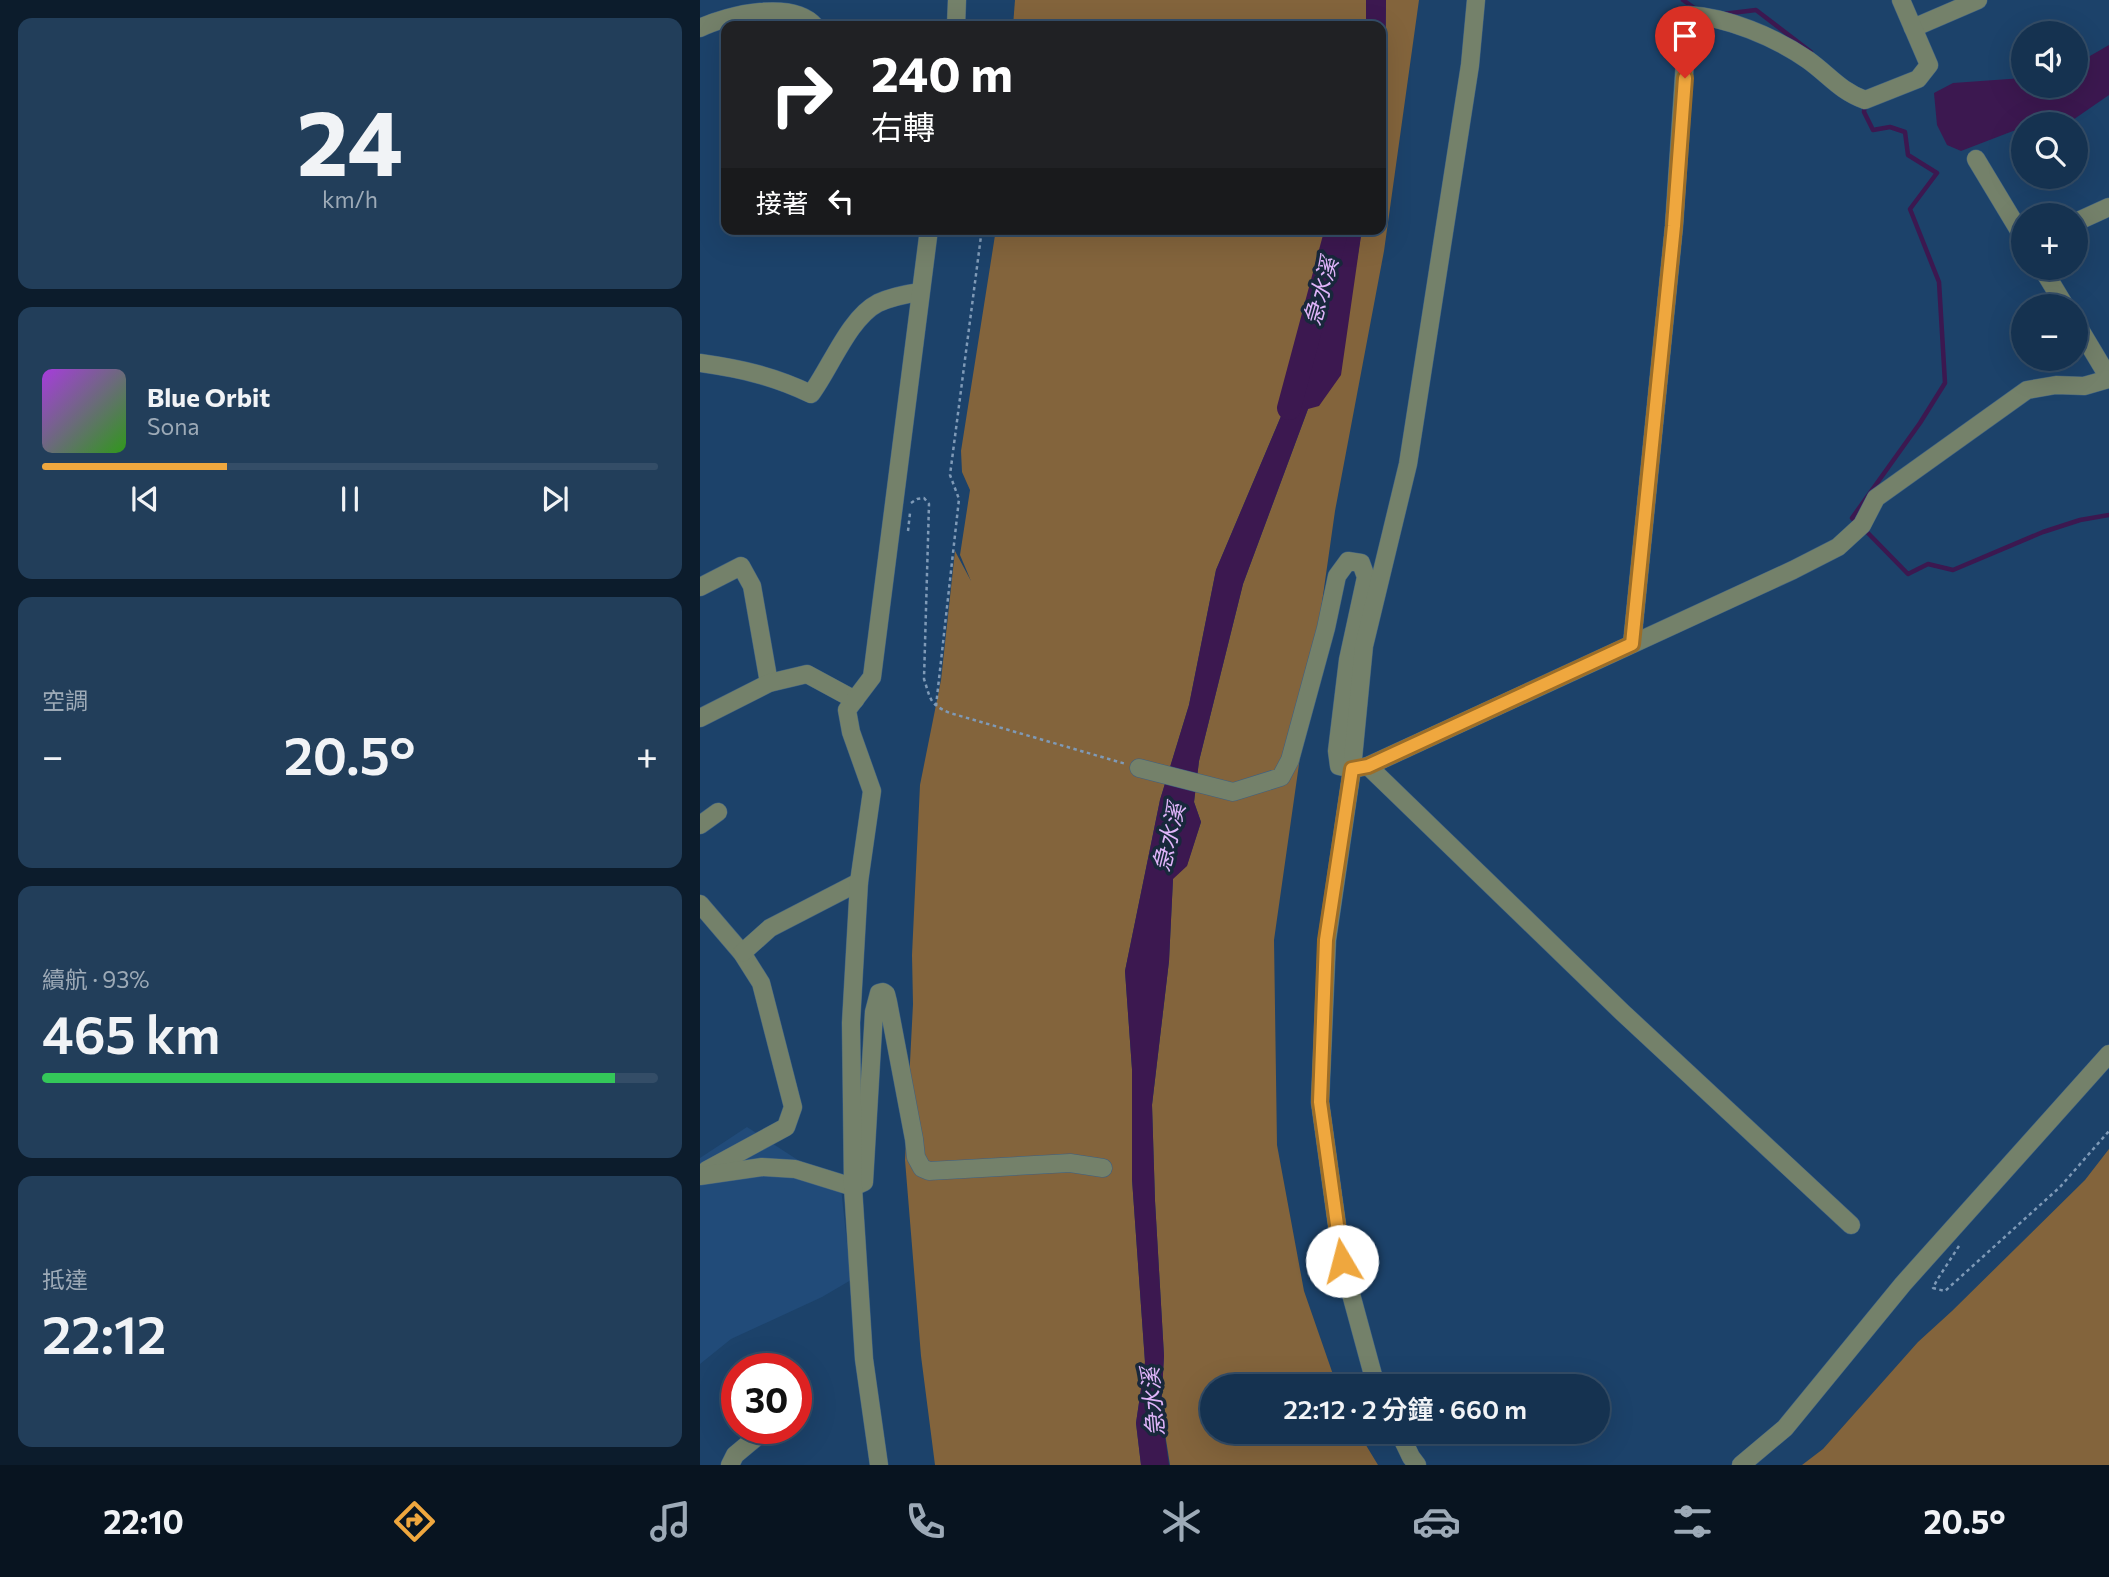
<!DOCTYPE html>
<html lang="zh-TW">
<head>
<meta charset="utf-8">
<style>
  :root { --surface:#153250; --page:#223e5a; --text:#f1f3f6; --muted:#9daab7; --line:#344d67; --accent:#efa73e }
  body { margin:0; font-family:Commissioner,"Noto Sans TC",sans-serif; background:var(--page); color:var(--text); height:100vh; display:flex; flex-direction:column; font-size:26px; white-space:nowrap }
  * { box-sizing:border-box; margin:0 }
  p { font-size:23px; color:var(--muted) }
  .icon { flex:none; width:38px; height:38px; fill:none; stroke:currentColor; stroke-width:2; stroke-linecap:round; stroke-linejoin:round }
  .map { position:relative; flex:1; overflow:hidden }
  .side { display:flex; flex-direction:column; gap:18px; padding:18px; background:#0c1c2c; width:700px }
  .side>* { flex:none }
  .hud { position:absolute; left:21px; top:21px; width:665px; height:214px; border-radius:14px; box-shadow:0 7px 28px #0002,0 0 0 2px var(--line); background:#202124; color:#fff; overflow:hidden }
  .controls { position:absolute; left:1311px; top:21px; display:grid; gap:14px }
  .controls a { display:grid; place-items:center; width:77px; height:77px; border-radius:50%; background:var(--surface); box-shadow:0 7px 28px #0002,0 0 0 2px var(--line); font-size:35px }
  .speed { position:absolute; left:21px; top:1353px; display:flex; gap:14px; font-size:35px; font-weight:700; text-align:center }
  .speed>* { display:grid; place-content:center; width:91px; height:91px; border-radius:50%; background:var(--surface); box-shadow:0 7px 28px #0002,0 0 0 2px var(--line); line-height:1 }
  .speed .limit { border:10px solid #d22; background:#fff; color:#111 }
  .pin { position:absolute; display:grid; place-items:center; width:60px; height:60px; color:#fff; margin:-72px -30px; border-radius:50% 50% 50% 0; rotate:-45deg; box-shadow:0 0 7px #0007 }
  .pin .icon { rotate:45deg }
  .me { position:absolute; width:77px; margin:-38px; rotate:352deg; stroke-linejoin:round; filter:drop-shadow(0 0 5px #0008) }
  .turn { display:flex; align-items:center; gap:24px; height:147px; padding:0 35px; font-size:32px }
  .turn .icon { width:91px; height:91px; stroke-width:2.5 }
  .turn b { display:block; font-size:49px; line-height:60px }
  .then { display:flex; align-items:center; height:66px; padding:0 35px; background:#0003; gap:14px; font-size:26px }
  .big { font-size:52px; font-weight:600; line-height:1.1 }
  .side .card { flex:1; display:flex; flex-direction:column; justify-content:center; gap:10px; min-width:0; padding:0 24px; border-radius:14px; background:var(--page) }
  .side .dial { align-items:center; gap:0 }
  .dial b { font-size:91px; line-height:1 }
  .song { display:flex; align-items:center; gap:21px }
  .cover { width:84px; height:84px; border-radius:10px; background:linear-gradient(135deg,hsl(280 70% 55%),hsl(110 70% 35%)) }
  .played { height:7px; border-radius:4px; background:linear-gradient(90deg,var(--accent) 30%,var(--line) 30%) }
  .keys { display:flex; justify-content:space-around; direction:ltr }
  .heat { display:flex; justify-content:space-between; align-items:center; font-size:38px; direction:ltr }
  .charge { height:10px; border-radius:5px; background:linear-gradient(90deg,#34c759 93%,var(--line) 0) }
  .trip { position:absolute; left:500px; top:1374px; width:410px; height:70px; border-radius:35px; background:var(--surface); box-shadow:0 7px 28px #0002,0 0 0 2px var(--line); font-weight:600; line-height:70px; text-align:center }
  .dock { display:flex; height:112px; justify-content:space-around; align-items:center; background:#081420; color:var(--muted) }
  .dock .icon { width:49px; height:49px }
  .dock .selected { color:var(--accent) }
  .dock b { font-size:32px; color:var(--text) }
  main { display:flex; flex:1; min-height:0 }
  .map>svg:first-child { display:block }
  .built { fill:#214b79 }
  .green { fill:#83643c }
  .water { fill:#3c1850 }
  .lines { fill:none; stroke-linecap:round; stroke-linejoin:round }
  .stream { stroke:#3c1850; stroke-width:4.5 }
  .river { stroke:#3c1850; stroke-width:24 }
  .minor-casing { stroke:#3d6084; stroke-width:19 }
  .path { stroke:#7f9ab7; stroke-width:2.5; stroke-dasharray:3.5 3.5; stroke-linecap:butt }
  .minor { stroke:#74816a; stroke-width:18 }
  .route-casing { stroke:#9b6d28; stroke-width:18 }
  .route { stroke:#efa73e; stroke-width:12 }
  .labels { text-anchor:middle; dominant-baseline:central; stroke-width:7; stroke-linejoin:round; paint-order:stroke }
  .water-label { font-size:23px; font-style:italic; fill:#dfb4f9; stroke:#18283b }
</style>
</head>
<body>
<main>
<section class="side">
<div class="card dial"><b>24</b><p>km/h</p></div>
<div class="card">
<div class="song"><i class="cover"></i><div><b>Blue Orbit</b><p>Sona</p></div></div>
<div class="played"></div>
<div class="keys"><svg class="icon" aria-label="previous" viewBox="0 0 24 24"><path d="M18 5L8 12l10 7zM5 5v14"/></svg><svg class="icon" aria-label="pause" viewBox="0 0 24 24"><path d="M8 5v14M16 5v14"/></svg><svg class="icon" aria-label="next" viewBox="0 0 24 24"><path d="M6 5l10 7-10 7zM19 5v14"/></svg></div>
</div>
<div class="card"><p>空調</p>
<div class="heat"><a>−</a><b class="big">20.5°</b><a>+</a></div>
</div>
<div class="card"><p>續航 · 93%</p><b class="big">465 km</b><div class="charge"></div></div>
<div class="card"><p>抵達</p><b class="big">22:12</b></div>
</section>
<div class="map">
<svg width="1409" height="1465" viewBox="0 0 1409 1465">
  <rect width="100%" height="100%" fill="#1c426a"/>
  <path class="built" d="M47,1127l94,61 10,92 -29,17 -91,42 -31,25v-206z"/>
  <g class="green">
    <path d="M315,0h351v26h-353z"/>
    <path d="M686,0h33l-35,251 -49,260 -61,429 3,205 27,146 33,95h-124v46h145l20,33h-208l-9,-57 3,-52 -9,-155 -3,-96 17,-144 4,-83 14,-13 14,-43 -7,-20 5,-41 44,-177 65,-175 49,-149 5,-31h19v-116l4,-26z"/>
    <path d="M296,229h340l-30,128 -90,213 -27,135 -29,95 -35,171 7,98v110l13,183 -9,61 5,42h-206l-14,-109 -16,-196 8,-156 -1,-49 8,-170 21,-105 14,-129 16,30 -11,-26 10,-65 -8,-18 -1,-21z"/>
    <path d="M1409,1149v316h-307l21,-16 95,-107 34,-31 133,-131z"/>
  </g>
  <g class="water">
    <path d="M666,0h20l-1,87 -4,26v-87h-15z"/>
    <path d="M1409,45v50l-42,29h-44v6l-10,1 -52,20 -14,-6 -10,-20 -3,-32 19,-10 70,-5v8h53v-22z"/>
    <path d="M636,229h26l-21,146 -22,31 -11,3 -65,175 -44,177 -5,41 7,20 -14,44 -14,13 -4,82 -17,144 3,96 9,155 -3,52 8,57h-28l-5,-42 9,-61 -13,-183v-110l-7,-98 35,-171 29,-95 27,-135 90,-213z"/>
  </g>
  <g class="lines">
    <g class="stream">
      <path d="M983,0l14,10"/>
      <path d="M1023,14l33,-4 55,42"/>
      <path d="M1158,524l-6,-6 68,-95 25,-40 -6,-101 -29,-73 27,-36 -29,-18 -3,-23 -15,-5 -17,3 -9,-18 1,-9"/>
      <path d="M1165,530l43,44 20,-10 25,6 90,-38 37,-12 29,-5"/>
    </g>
    <path class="river" d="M589,408l48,-179"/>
    <g class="minor-casing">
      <g id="minor">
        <path d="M256,26l1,-26"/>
        <path d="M0,28c29,-14 93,-28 115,-2"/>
        <path d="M1213,28l65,-28"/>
        <path d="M1276,159l47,78"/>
        <path d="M1376,222l33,-15"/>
        <path d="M1342,268l23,38"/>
        <path d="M1376,323l33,55"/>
        <path d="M0,363c42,6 73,13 111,31 20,-27 38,-76 67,-91 13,-6 28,-9 42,-11"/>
        <path d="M0,587l41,-21 11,20 17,97"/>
        <path d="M932,644l42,-418 14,-211c39,2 87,22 120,45 21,15 32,31 57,40l53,-21 11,-14 -28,-65"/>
        <path d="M0,718l69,-35 38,-9 48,26"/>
        <path d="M668,766l254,246 229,213"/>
        <path d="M439,768l94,24 48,-15 9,-17 36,-132 11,-52 11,-15 13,2 5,14 -18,83 -11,91 2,15 13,3 16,-3 425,-196 45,-23 24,-22 14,-27 151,-108 29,-5 28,1 25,-7"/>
        <path d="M0,825l18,-13"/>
        <path d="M0,904l42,49 19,30 32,124 -7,20 -79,43"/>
        <path d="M42,953l28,-25 89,-46"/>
        <path d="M0,1176l62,-9 33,2 58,18 11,-5 10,-170 5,-19 4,-1 3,2 2,8 26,137 2,18 6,11 7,3 141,-8 33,5"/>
        <path d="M678,1386l-5,-11 -31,-114 -22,-159 7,-162 25,-171 12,-123 44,-182 62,-399 6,-65"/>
        <path d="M699,1432l12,25 6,8"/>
        <path d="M30,1465l5,-10 30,-25"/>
        <path d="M179,1465l-15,-106 -11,-172 -2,-164 8,-141 13,-91 -21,-59 -4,-22 25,-33 57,-448"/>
        <path d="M1041,1465l44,-37 118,-144 206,-230"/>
      </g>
    </g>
    <g class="path">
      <path d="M211,503l6,-4 7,-1 5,6 -5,175c7,21 5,25 26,34l176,51"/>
      <path d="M208,531l2,-18"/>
      <path d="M236,706l23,-207 -9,-24 31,-239 4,-7"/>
      <path d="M1259,1246l-22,34 -4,8 12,3 115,-104 49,-56"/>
    </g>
    <use href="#minor" class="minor"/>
  </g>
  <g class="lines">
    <g class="route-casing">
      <path id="route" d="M642,1261l-22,-159 6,-162 26,-171 16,-3 264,-122 42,-418 11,-148"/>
    </g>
    <use href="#route" class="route"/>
  </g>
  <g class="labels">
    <g class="water-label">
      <text transform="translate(620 291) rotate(-74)">急水溪</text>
      <text transform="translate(468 837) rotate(-76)">急水溪</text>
      <text transform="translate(452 1402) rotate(-95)">急水溪</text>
    </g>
  </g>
</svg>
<div class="controls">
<a><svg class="icon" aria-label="sound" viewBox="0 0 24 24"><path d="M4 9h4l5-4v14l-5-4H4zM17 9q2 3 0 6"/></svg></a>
<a><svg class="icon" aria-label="search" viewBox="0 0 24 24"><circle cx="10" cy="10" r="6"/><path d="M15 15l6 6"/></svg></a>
<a>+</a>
<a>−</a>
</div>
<div class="speed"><div class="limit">30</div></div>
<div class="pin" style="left:985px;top:78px;background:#d93025"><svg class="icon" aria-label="arrive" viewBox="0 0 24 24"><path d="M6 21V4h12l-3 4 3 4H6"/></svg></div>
<svg class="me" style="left:642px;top:1261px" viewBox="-20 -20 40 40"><circle r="19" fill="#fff"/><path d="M0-13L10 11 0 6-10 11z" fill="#efa73e"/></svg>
<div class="trip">22:12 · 2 分鐘 · 660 m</div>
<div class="hud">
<div class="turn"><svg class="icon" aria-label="right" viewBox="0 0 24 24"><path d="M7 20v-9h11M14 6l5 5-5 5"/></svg><div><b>240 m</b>右轉</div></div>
<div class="then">接著<svg class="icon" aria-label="left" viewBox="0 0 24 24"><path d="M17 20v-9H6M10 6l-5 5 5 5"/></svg></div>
</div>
</div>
</main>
<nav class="dock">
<b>22:10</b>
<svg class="icon selected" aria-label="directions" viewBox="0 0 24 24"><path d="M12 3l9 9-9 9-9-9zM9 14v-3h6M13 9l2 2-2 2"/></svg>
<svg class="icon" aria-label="music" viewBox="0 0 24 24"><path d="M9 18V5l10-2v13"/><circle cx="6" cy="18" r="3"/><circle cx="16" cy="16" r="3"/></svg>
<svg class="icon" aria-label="phone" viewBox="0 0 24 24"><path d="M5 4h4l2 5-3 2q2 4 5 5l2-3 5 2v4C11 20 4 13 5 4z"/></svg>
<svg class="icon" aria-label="climate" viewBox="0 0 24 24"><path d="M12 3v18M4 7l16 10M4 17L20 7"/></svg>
<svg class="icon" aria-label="car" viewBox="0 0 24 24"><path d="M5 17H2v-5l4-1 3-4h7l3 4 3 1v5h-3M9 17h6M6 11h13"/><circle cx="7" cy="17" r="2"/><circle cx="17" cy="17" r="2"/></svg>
<svg class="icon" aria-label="filters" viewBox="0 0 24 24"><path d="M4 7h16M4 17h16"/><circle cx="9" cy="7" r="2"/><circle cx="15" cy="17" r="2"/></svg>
<b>20.5°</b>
</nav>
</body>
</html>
